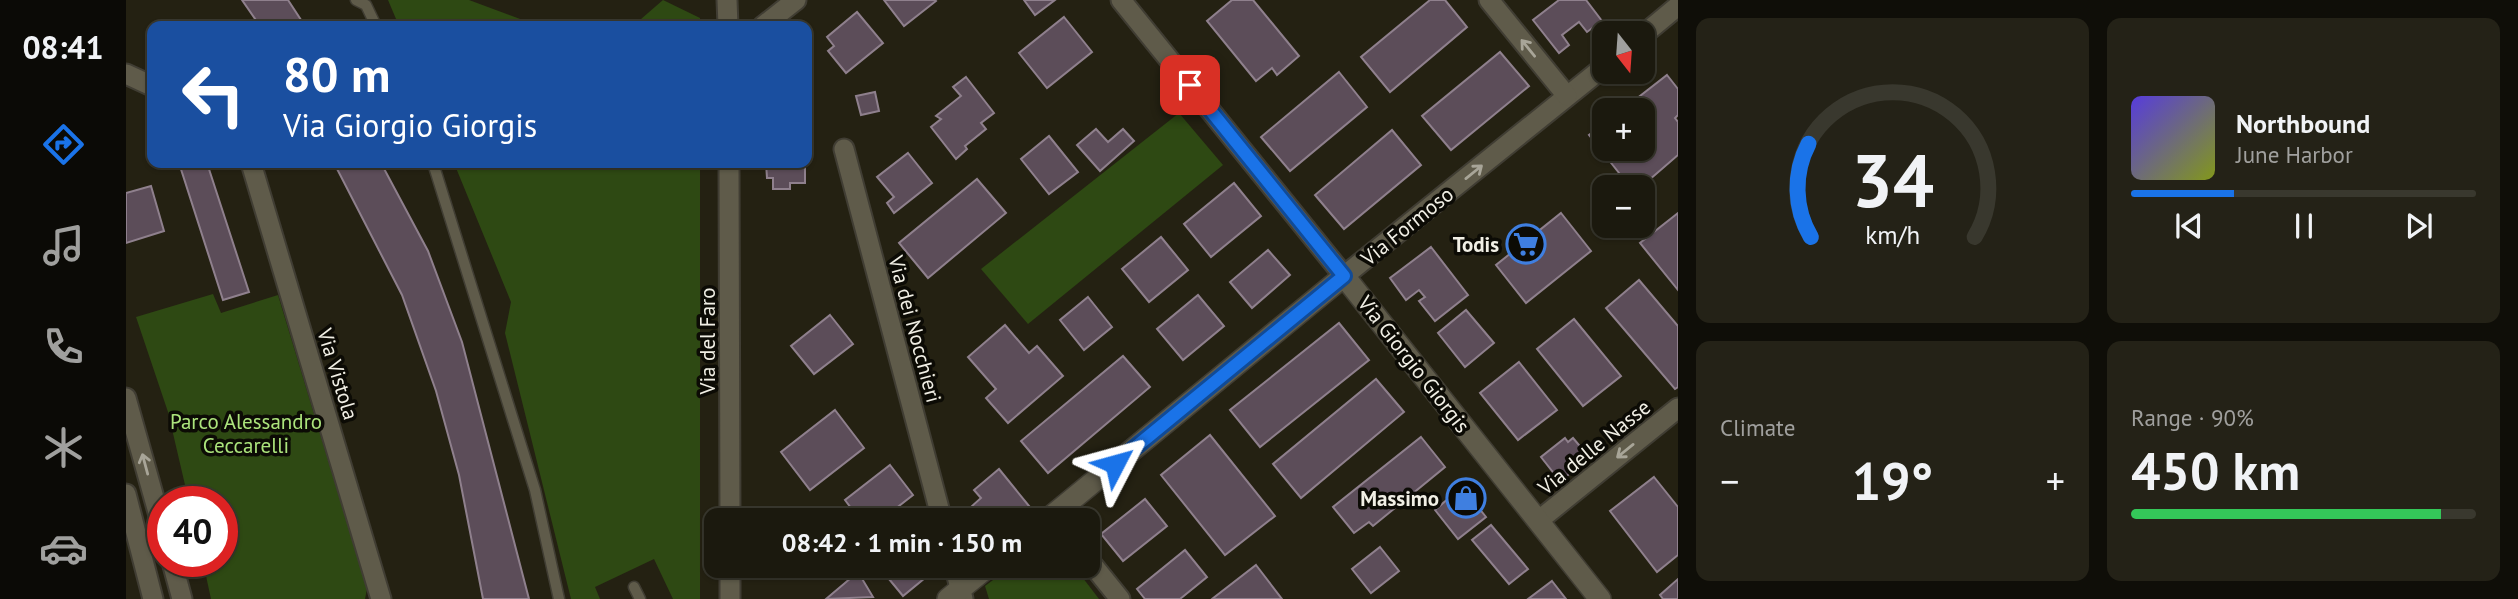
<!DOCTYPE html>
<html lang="en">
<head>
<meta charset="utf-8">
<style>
  :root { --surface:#1b190e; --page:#242217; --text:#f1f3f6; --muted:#a0a09e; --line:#39382e; --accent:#1a73e8 }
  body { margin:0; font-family:"PT Sans",sans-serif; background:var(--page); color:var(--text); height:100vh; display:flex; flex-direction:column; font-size:26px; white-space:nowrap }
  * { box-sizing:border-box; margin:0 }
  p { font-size:23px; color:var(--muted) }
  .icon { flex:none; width:38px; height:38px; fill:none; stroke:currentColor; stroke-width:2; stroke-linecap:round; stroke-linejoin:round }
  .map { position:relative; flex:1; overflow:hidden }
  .details { display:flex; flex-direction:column; gap:18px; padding:18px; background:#0f0e08; width:840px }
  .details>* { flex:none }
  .banner { position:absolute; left:21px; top:21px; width:665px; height:147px; border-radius:14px; box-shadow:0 2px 5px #0004,0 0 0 2px var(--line); background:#1a4fa0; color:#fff; overflow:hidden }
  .needle { width:46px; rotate:163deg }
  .controls { position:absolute; left:1466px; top:21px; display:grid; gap:14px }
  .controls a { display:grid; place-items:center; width:63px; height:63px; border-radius:14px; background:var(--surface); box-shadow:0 2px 5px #0004,0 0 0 2px var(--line); font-size:35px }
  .speed { position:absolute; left:21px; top:486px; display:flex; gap:14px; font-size:35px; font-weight:700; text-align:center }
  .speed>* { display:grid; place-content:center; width:91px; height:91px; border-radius:50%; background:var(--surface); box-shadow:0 2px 5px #0004,0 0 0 2px var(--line); line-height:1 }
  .speed .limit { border:10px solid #d22; background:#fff; color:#111 }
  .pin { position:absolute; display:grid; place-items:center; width:60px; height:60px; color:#fff; margin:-30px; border-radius:14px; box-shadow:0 4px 10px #0006 }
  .me { position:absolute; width:77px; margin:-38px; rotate:51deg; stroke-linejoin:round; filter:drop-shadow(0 0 5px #0008) }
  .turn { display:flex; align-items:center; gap:24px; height:147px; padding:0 21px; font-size:32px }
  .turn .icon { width:91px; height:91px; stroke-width:2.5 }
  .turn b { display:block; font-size:49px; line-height:60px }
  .big { font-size:52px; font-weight:700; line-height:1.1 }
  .details .card { flex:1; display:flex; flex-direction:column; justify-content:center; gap:10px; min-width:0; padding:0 24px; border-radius:14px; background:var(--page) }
  .details .dial { align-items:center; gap:0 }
  .dial svg { height:182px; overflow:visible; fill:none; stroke:var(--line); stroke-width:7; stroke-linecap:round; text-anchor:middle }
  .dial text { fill:var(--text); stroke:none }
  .song { display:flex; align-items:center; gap:21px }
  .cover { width:84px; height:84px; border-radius:10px; background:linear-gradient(135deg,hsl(250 70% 55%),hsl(70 70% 35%)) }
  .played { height:7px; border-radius:4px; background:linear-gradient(90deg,var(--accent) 30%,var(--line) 30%) }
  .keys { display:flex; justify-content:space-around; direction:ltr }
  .heat { display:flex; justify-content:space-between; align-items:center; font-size:38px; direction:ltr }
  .charge { height:10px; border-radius:5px; background:linear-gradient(90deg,#34c759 90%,var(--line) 0) }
  .details .tiles { flex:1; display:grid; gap:18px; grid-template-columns:repeat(2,1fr) }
  .trip { position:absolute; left:578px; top:508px; width:396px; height:70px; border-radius:14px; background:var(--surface); box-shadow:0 2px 5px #0004,0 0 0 2px var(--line); font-weight:700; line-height:70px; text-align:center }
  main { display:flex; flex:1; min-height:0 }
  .dock { display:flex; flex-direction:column; width:126px; justify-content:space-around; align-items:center; background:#0b0a06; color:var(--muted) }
  .dock .icon { width:49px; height:49px }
  .dock .selected { color:var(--accent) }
  .dock b { font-size:32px; color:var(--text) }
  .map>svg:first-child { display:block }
  .green { fill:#2e4913 }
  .building { fill:#5c4d59; stroke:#8f808d; stroke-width:2 }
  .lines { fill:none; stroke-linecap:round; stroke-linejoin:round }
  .service-casing { stroke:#403d33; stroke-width:13 }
  .minor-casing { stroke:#403d33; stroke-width:23 }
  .tertiary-casing { stroke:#403d33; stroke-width:24 }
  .service { stroke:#5f5b4a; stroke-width:10 }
  .minor { stroke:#5f5b4a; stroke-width:19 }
  .tertiary { stroke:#5f5b4a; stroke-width:21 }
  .oneway { stroke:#a8a598 }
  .route-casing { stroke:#114b97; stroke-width:18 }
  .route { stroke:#1a73e8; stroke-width:12 }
  .labels { text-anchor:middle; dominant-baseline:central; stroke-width:7; stroke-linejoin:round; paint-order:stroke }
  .street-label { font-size:21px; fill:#f1efe5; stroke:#0c0b05 }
  .poi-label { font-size:21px; font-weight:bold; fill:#f1efe5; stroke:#0c0b05; text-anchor:end }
  .park-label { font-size:21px; fill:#ace47c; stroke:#0c0b05 }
</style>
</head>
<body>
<main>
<nav class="dock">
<b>08:41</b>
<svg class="icon selected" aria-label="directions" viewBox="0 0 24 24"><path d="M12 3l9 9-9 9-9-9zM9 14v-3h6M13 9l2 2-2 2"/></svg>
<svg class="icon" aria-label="music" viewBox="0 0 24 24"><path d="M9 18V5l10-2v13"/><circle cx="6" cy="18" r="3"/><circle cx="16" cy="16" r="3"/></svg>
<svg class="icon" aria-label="phone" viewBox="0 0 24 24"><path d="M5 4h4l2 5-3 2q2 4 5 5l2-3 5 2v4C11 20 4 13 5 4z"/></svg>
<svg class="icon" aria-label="climate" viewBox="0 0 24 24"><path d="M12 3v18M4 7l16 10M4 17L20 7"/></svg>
<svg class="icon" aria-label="car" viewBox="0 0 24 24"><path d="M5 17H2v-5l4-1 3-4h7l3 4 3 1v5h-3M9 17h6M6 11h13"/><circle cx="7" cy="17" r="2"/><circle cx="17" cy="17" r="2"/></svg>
</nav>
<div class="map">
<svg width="1552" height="599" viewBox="0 0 1552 599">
  <rect width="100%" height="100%" fill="#242112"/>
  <g class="green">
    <path d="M262,0h81l70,26h-140z"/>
    <path d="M537,0l37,18v8h-67z"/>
    <path d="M1053,113l44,52 -195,159 -47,-55z"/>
    <path d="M328,163h246v436h-27l-19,-40 -59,28 5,12h-29l-66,-266 6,-31z"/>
    <path d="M87,294l8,19 57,-18 89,294 -2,10h-154l-8,-37h19v-60h-33l-21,-90 -32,-95z"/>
    <path d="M887,565h60l26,34h-110l-4,-13z"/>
  </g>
  <g class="building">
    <path d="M116,0h46l17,26h-45z"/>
    <path d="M758,0h51l1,1 -32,25z"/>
    <path d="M898,0h31l-20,15z"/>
    <path d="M1106,0h21l46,56 -22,19 -5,-7 -16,13 -49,-60z"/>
    <path d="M1304,0h15l22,27 -77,65 -29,-35z"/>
    <path d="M1433,0h27l16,21 -15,11 -8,-10 -17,13 7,10 -10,8 -26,-33z"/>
    <path d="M731,12l26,31 -37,30 -18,-22 6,-5 -7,-9z"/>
    <path d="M938,17l28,35 -45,36 -28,-35z"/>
    <path d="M1374,52l29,34 -78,64 -29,-34z"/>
    <path d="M1213,72l28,35 -77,64 -29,-34z"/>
    <path d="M1541,75l11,14v26l-3,3 3,4v33l-37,32h-6l-9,-11 -3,2 -34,-43 16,-12v26h38v-39h-21z"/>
    <path d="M840,77l28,36 -13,10 5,6 -21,17 2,3 -11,10 -25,-32 10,-8 -5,-3 25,-20 -8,-9z"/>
    <path d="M749,92l4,19 -18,4 -5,-19z"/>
    <path d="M970,129l12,13 15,-13 11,12 -34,30 -23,-26z"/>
    <path d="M1266,130l29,35 -77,64 -29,-34z"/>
    <path d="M923,136l29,36 -29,22 -28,-35z"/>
    <path d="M782,153l24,30 -38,30 -7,-10 7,-6 -17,-20z"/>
    <path d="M53,163h28l42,129 -26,8z"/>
    <path d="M208,163h47l47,88 34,91 67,257h-46l-24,-124 -23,-84 -34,-96z"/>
    <path d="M640,163h39v20h-15v6h-17v-11h-6z"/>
    <path d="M851,179l29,34 -78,65 -29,-35z"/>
    <path d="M1108,183l27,33 -50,41 -27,-33z"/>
    <path d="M25,186l13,45 -38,12v-50z"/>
    <path d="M1435,213l30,38 -65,52 -30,-38z"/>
    <path d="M1552,213v77l-38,-47z"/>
    <path d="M1035,237l27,33 -39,32 -27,-33z"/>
    <path d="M1305,247l37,48 -33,26 -16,-20 6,-4 -6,-7 -13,10 -16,-22z"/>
    <path d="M1142,250l22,25 -38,33 -22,-26z"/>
    <path d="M1513,280l39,46v61l-3,2 -69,-81z"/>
    <path d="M1072,295l26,31 -41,34 -26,-31z"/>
    <path d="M962,297l24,30 -28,23 -24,-30z"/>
    <path d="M1340,310l28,33 -29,24 -27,-34z"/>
    <path d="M704,315l23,29 -39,30 -23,-28z"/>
    <path d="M1448,319l47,57 -38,30 -46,-57z"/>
    <path d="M1213,323l30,37 -109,87 -30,-37z"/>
    <path d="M879,325l24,28 8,-7 26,30 -55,47 -22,-25 10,-9 -28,-32z"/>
    <path d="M997,356l27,31 -102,86 -27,-32z"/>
    <path d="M1393,362l38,48 -39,30 -38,-47z"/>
    <path d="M1250,379l28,33 -103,86 -28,-34z"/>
    <path d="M709,410l29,38 -54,42 -29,-38z"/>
    <path d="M1084,435l65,81 -50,39 -64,-80z"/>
    <path d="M1295,437l24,30 -72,59 -4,-4 -15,11 -21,-26z"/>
    <path d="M1439,438l3,4 5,-4 17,20 -30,23 -19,-24z"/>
    <path d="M764,465l23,30 -32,25h-21l-15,-20z"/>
    <path d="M873,469l30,37 -16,14h-30l-11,-14 9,-8 -7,-8z"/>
    <path d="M1528,477l24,30v48l-21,17 -47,-61z"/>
    <path d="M1336,487l24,30 -28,22 -23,-29z"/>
    <path d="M1019,499l22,27 -44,35 -22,-27z"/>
    <path d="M1365,525l37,44 -19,15 -37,-44z"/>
    <path d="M1254,547l19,24 -28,22 -19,-24z"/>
    <path d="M1059,550l22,27 -27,22h-35l-8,-10z"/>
    <path d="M765,565h34l6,8 -28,23 -14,-17 8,-7z"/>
    <path d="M1130,565l26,34h-70z"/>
    <path d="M732,572l15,25 -47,2z"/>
    <path d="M1552,579v20h-15l-3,-4z"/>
    <path d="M1426,581l14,18h-38z"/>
  </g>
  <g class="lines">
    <g class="service-casing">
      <g id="service">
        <path d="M230,0l10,5 10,21"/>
        <path d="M307,163l102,327 24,109"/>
        <path d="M508,587l6,12"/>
      </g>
    </g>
    <g class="minor-casing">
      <g id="minor">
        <path d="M601,0l1,26"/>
        <path d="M995,0l223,276 261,-210"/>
        <path d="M1363,0l78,96"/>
        <path d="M637,26l33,-26"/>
        <path d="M1517,35l35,-29"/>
        <path d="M0,74l26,12"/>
        <path d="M718,149l98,371"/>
        <path d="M125,163l130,436"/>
        <path d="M603,163l1,357"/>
        <path d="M0,398l37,132"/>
        <path d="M0,494l27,105"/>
        <path d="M1412,521l140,-113"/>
        <path d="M961,558l33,41"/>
        <path d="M46,562l10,37"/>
        <path d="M604,565v34"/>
        <path d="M828,565l9,34"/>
      </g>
    </g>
    <g class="tertiary-casing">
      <g id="tertiary">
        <path d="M921,520l297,-244 256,323"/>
        <path d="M822,599l42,-34"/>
      </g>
    </g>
    <use href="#service" class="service"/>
    <use href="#minor" class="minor"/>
    <use href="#tertiary" class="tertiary"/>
  </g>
  <defs><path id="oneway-shaft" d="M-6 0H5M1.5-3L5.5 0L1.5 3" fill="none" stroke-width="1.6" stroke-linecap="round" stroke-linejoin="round" transform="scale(1.75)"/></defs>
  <g class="oneway">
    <use href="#oneway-shaft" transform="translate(1402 48) rotate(-129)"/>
    <use href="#oneway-shaft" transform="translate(1348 172) rotate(-39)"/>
    <use href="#oneway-shaft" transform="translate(1499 451) rotate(141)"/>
    <use href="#oneway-shaft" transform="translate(19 464) rotate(-105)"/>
  </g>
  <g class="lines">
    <g class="route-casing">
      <path id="route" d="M989,464l229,-188 -154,-191"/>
    </g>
    <use href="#route" class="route"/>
  </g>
  <defs>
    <g id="supermarket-ring" transform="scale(2.0125)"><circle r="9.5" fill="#0c0b05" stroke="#3f7fe0" stroke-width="1.5"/><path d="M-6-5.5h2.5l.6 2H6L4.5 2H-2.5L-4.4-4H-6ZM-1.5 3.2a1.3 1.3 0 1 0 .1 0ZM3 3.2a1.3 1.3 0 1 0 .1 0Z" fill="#3f7fe0"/></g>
    <g id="shop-ring" transform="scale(2.0125)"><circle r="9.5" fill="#0c0b05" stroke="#3f7fe0" stroke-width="1.5"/><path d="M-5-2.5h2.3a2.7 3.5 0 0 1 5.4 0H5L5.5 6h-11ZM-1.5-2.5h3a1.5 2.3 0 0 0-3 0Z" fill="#3f7fe0"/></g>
  </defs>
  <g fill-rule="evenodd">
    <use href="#supermarket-ring" x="1400" y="244"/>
    <use href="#shop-ring" x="1340" y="498"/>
  </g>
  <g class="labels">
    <g class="street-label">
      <text transform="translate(1281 226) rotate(-39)">Via Formoso</text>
      <text transform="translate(789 329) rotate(75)">Via dei Nocchieri</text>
      <text transform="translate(581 341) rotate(-90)">Via del Faro</text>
      <text transform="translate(1288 364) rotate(52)">Via Giorgio Giorgis</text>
      <text transform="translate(212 374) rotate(73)">Via Vistola</text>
      <text transform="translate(1468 447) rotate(-39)">Via delle Nasse</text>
    </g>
    <g class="poi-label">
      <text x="1373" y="244">Todis</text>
      <text x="1313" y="498">Massimo</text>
    </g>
    <g class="park-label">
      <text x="120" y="421">Parco Alessandro<tspan x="120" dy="24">Ceccarelli</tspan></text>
    </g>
  </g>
</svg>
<div class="controls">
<a><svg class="needle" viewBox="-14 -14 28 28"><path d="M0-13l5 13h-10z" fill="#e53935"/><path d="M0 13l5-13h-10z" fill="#a0a09e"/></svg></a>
<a>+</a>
<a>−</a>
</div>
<div class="speed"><div class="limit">40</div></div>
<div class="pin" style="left:1064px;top:85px;background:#d93025"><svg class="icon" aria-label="arrive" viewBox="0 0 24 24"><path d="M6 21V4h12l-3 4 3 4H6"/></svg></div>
<svg class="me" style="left:989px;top:464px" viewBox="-20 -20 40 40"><path d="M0-17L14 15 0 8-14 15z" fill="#1a73e8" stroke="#fff" stroke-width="4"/></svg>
<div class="trip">08:42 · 1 min · 150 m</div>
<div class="banner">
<div class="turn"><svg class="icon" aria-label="left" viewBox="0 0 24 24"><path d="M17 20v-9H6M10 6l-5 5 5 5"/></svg><div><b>80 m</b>Via Giorgio Giorgis</div></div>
</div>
</div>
<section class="details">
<div class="tiles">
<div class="card dial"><svg viewBox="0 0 100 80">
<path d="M14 69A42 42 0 1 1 86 69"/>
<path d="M14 69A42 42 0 0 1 13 28" stroke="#1a73e8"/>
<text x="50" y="56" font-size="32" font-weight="700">34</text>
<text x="50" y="72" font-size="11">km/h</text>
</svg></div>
<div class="card">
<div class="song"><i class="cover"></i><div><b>Northbound</b><p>June Harbor</p></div></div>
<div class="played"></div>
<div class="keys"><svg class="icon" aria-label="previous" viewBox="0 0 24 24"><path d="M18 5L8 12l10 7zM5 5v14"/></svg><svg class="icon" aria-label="pause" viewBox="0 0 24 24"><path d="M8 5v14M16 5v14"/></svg><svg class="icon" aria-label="next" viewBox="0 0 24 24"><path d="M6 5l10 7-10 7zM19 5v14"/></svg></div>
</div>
<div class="card"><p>Climate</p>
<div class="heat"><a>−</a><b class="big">19°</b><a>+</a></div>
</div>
<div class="card"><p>Range · 90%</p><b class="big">450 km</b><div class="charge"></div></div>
</div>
</section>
</main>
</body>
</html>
